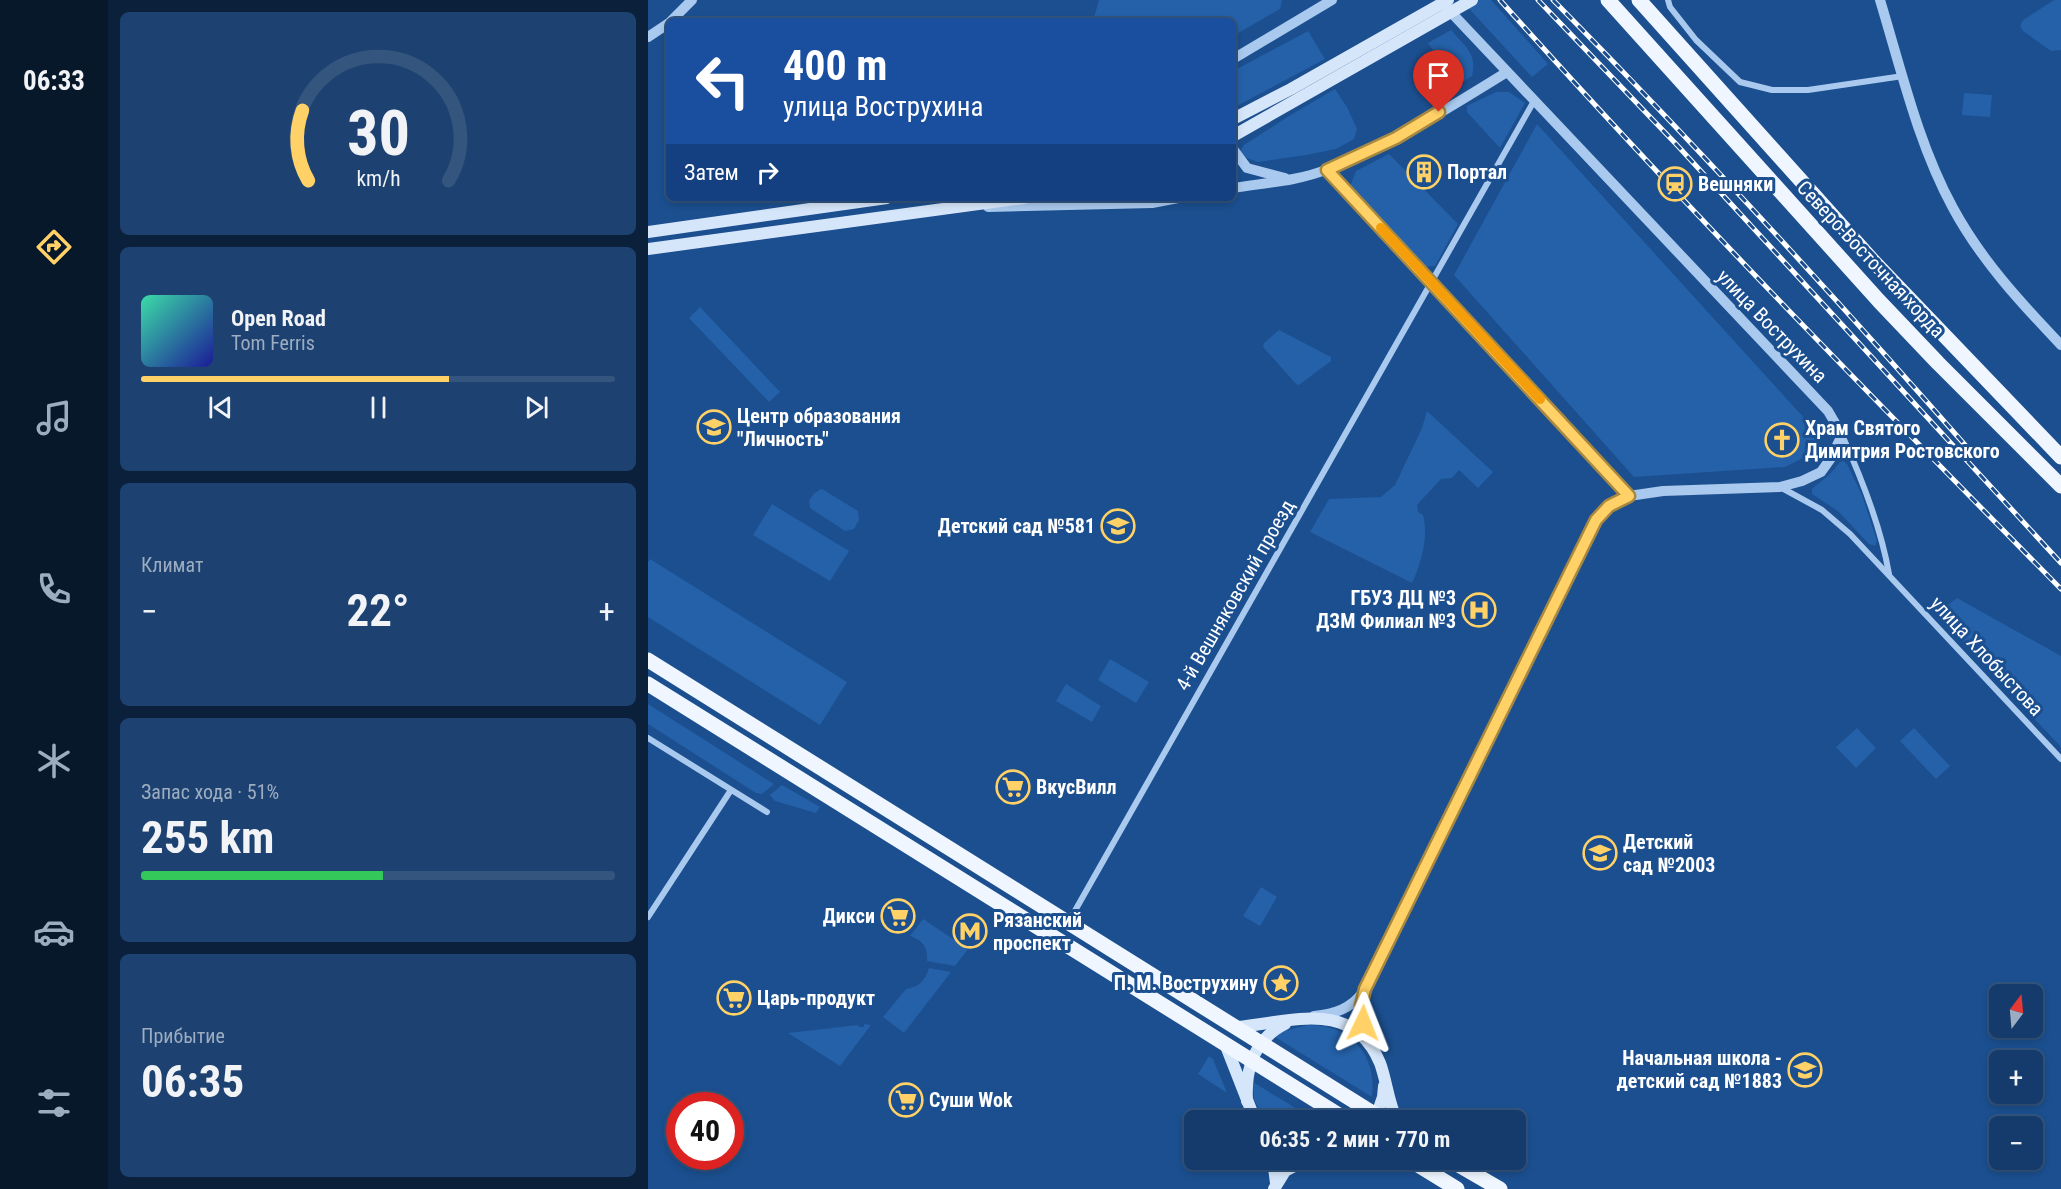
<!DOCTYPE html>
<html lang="ru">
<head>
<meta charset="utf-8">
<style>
  :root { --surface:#143b6b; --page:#1d4271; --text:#f1f3f6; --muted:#9dadc1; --line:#33557e; --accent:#ffd166 }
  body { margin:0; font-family:"Roboto Condensed",sans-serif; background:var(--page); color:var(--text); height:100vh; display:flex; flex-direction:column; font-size:22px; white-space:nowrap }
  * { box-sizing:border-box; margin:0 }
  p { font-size:20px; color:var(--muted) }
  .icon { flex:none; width:33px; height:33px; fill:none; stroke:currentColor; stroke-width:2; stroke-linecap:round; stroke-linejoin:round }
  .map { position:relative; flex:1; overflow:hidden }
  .drawer { display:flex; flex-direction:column; gap:12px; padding:12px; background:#0b203b; width:540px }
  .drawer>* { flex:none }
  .top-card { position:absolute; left:18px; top:18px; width:570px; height:183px; border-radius:9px; box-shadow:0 3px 9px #0003,0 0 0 2px var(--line); background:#1a4fa0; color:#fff; overflow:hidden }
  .needle { width:39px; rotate:16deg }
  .tools { position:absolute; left:1341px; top:984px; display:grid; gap:12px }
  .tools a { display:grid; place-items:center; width:54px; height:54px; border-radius:9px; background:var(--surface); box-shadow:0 3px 9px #0003,0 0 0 2px var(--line); font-size:30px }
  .speed { position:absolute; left:18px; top:1092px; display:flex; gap:12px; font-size:30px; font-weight:700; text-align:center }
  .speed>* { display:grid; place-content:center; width:78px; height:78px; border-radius:50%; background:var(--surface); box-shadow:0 3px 9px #0003,0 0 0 2px var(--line); line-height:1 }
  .speed .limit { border:9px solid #d22; background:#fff; color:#111 }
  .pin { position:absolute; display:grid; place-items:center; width:51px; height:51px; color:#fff; margin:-62px -26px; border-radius:50% 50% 50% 0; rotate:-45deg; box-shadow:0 0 6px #0007 }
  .pin .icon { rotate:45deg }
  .me { position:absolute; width:66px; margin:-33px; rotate:2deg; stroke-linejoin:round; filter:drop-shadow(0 0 4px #0008) }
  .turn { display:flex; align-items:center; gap:21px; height:126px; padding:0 18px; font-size:27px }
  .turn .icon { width:78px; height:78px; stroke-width:2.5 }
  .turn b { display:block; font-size:42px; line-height:51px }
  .then { display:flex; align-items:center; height:57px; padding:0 18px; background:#0003; gap:12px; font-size:22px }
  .big { font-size:45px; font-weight:700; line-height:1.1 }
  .drawer .card { flex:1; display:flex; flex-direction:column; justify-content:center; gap:9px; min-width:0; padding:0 21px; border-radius:9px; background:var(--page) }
  .drawer .dial { align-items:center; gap:0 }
  .dial svg { height:156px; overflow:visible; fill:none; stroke:var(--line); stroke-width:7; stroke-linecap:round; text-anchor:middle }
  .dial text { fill:var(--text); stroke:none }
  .song { display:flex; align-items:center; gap:18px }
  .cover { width:72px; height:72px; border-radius:9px; background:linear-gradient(135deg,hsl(160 70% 55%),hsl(240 70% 35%)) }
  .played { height:6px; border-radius:3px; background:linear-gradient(90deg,var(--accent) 65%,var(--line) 65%) }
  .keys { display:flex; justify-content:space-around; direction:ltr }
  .heat { display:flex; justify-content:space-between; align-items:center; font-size:33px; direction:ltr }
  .charge { height:9px; border-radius:4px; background:linear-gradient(90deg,#34c759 51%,var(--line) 0) }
  .trip { position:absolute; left:536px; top:1110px; width:342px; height:60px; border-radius:9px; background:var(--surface); box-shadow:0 3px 9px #0003,0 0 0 2px var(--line); font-weight:700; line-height:60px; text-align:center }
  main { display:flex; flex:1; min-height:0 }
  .dock { display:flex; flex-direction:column; width:108px; justify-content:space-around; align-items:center; background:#08182b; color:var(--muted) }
  .dock .icon { width:42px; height:42px }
  .dock .selected { color:var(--accent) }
  .dock b { font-size:27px; color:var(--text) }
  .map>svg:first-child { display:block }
  .green { fill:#2461a8 }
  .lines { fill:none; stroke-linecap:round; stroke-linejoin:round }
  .minor { stroke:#a9c9ee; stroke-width:6 }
  .tertiary { stroke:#a9c9ee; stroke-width:10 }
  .secondary { stroke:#d6e6fa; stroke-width:12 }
  .primary { stroke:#f0f6ff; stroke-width:15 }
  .rail-casing { stroke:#fff; stroke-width:5 }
  .rail { stroke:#1b4f8f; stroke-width:3; stroke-dasharray:9; stroke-linecap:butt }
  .route-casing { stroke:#a68842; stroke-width:15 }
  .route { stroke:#ffd166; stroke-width:10 }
  .slow { stroke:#f59e0b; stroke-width:10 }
  .labels { text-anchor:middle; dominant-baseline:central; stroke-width:6; stroke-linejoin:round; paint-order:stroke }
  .poi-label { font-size:20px; font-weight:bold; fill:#fff; stroke:#1b4f8f; text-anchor:start }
  .street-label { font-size:20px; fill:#fff; stroke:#1b4f8f }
</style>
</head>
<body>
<main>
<nav class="dock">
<b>06:33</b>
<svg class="icon selected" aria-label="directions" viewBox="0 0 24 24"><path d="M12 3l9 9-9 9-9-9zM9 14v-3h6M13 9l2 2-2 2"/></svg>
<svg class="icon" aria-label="music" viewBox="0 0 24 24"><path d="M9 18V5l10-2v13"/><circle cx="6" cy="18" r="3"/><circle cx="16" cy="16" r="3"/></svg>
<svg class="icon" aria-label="phone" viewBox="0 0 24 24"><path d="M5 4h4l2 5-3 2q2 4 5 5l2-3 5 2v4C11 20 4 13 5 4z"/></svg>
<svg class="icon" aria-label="climate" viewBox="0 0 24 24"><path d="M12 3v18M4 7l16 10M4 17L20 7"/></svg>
<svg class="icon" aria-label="car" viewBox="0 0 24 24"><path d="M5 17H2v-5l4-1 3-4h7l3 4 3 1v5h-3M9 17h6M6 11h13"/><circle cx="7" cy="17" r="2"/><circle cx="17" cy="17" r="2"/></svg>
<svg class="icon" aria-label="filters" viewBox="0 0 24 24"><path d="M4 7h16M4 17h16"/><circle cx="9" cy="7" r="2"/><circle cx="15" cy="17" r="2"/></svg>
</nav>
<section class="drawer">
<div class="card dial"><svg viewBox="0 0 100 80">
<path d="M14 69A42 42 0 1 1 86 69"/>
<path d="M14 69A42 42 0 0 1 11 33" stroke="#ffd166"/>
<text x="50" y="56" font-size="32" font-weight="700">30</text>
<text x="50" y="72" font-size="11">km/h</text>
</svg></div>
<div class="card">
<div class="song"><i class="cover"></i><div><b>Open Road</b><p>Tom Ferris</p></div></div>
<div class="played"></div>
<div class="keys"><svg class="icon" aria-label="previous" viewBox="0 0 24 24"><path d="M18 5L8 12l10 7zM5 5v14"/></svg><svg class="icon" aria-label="pause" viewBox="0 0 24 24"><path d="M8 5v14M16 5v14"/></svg><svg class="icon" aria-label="next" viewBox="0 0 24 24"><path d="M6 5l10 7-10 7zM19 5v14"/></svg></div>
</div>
<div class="card"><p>Климат</p>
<div class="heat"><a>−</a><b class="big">22°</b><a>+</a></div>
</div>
<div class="card"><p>Запас хода · 51%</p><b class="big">255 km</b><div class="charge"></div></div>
<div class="card"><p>Прибытие</p><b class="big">06:35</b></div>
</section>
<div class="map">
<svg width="1413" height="1189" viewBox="0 0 1413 1189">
  <rect width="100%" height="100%" fill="#1b4f8f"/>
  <g class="green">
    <path d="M451,0h182l1,1 -2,8 -47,27v-15h-140z"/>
    <path d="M813,0h30l57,64 -16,13z"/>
    <path d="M1406,0h7v50l-10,1 -28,-20 -3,-5 3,-6z"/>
    <path d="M803,30c13,15 27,24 21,46l-11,7 -12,-2 1,-6 -22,-32z"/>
    <path d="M660,31l17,28 -92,49v-37z"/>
    <path d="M687,89l12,18 10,22 -3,10 -18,10 -30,6 -48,7 -11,-4 -7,-7 4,-6 45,-29z"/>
    <path d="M848,92h13l16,11 -25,45 -33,-36v-6z"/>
    <path d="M1316,93l28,2 -2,22 -28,-2z"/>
    <path d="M889,124l269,296c2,3 7,8 9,12 6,19 -17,29 -30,35l-151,10 -180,-202z"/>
    <path d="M741,154l69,70 -23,42 -16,1 -70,-78 7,-18z"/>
    <path d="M52,307l80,85 -11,10 -80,-84z"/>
    <path d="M631,330l52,27v4l-32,24 -3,-1 -33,-37 1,-4z"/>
    <path d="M779,411l66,61 -15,16 -19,-18 -7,8 -11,1 -24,26 1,7 5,3c6,21 -2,49 -11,68l-102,-51 19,-33 52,-2 14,-12 27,-57z"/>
    <path d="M1195,461l4,3 15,31 15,46 -2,5 -6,-2 -31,-33 -26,-17v-5c11,-10 17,-12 27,-26z"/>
    <path d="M174,489l36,22 1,9 -5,9 -9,2 -35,-23 -1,-7c4,-7 6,-9 13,-12z"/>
    <path d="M124,504l77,47 -19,30 -77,-46z"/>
    <path d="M2,559l197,123 -27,43 -172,-108v-55z"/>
    <path d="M1309,598l104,58v91l-125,-133z"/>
    <path d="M462,659l39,23 -13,21 -38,-23z"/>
    <path d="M418,684l35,22 -9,16 -36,-21z"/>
    <path d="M0,704l126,80 -12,10 -6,-1 -108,-69z"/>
    <path d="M1209,728l19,20 -20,20 -20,-21z"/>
    <path d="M1266,728l36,38 -14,13 -36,-38z"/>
    <path d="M134,785l38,22 -4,6 -41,-12 -5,-6z"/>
    <path d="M613,887l16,10 -17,29 -17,-10z"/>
    <path d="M275,919l45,30 -13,17 -28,-5c1,-13 -4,-21 -17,-25z"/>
    <path d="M281,968l22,4 -47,61 -21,-16 23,-28c13,-2 19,-8 23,-21z"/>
    <path d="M216,1024l7,1 -31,41 -52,-33 70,-8 1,2h5z"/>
    <path d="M660,1025c43,0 69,30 64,72l-97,-60 9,-6z"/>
    <path d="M561,1056l4,3 14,34 -29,-19z"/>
    <path d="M605,1082l62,38h-51l-10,-21z"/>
  </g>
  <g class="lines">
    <g class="minor">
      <path d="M1020,0l2,7 26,33 44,42 32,8h36l95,-14"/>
      <path d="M1194,435c20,44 39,92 47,139"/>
      <path d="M1132,487l42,23 28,24 211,225"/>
      <path d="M0,738l119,74"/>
      <path d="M0,917l83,-127"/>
      <path d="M420,923l466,-822"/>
    </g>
    <g class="tertiary">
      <path d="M1232,0c21,69 38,144 73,208 28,52 68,95 108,137"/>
      <path d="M23,21l21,-21"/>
      <path d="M0,37l21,-14"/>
      <path d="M585,59l99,-59"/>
      <path d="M585,149l14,19 38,10"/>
      <path d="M679,170l302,326"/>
      <path d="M585,188c31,-5 66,-7 95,-19 63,-24 122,-62 179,-97"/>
      <path d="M340,207l164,-4 26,-5"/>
      <path d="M666,1016c20,-2 37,-7 49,-24"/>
      <path d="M719,1042l-6,-29 4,-24 231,-469 13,-14 20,-10 34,-5 117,-4 22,-6 19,-9 10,-14 11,-23 -14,-24 -382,-404"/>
    </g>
    <g class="secondary">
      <path d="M585,119l58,-30 157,-89"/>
      <path d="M585,136l239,-136"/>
      <path d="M0,232l239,-34"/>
      <path d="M0,249l376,-51"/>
      <path d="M590,1027c53,-5 115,-29 142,36 7,19 8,39 17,57"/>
      <path d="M578,1046l29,74"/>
      <path d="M599,1101c-2,-33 8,-62 38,-77"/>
      <path d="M727,1120l8,-23 1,-11"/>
      <path d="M625,1160l3,23"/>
      <path d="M626,1189l11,-18 21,-11"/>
    </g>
    <g class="primary">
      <path d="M960,0l271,301 59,62 123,123"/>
      <path d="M991,0l235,262 187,195"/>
      <path d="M0,660l736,460"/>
      <path d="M0,684l699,436"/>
      <path d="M762,1160l47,29"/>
      <path d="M802,1160l50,29"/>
    </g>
    <g class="rail-casing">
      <g id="rail">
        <path d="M852,0c180,202 371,396 561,589"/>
        <path d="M890,0l138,144 385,419"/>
        <path d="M905,0c145,147 284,299 420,454"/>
      </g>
    </g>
    <use href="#rail" class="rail"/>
  </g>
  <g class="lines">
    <g class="route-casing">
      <path id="route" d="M715,1023l-2,-17 4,-17 231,-469 13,-14 20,-10 -302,-326 69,-32 43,-26"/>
    </g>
    <use href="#route" class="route"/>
    <path class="slow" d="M733,228l159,171"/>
  </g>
  <defs>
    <g id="building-ring" transform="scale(1.725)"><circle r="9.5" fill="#1b4f8f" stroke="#ffd166" stroke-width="1.5"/><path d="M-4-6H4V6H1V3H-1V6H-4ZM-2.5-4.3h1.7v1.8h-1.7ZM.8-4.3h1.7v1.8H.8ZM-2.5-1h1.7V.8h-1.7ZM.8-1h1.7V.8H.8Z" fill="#ffd166"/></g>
    <g id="station-ring" transform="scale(1.725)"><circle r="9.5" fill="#1b4f8f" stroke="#ffd166" stroke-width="1.5"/><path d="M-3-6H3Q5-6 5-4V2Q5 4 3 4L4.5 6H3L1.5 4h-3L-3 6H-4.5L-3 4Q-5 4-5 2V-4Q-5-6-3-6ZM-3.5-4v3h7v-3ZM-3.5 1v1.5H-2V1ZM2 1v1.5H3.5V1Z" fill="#ffd166"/></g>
    <g id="school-ring" transform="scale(1.725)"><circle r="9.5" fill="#1b4f8f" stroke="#ffd166" stroke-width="1.5"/><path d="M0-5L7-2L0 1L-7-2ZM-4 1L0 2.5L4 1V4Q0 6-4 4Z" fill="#ffd166"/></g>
    <g id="church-ring" transform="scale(1.725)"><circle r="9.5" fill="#1b4f8f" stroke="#ffd166" stroke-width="1.5"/><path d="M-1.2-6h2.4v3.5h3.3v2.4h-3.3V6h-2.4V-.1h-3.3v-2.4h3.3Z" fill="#ffd166"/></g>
    <g id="hospital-ring" transform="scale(1.725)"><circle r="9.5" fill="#1b4f8f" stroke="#ffd166" stroke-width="1.5"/><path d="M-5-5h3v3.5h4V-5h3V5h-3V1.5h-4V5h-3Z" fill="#ffd166"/></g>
    <g id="supermarket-ring" transform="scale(1.725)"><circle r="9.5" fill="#1b4f8f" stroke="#ffd166" stroke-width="1.5"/><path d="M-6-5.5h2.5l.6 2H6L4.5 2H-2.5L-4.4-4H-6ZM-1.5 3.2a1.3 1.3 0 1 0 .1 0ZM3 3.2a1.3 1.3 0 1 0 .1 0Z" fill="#ffd166"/></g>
    <g id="metro-ring" transform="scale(1.725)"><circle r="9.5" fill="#1b4f8f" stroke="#ffd166" stroke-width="1.5"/><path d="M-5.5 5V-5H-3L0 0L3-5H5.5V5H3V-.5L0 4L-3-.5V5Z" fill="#ffd166"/></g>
    <g id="sight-ring" transform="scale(1.725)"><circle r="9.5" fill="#1b4f8f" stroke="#ffd166" stroke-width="1.5"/><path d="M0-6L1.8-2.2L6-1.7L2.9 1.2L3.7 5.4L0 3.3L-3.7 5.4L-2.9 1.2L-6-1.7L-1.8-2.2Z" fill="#ffd166"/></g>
  </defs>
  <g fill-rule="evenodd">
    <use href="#building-ring" x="776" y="172"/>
    <use href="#station-ring" x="1027" y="184"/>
    <use href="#school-ring" x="66" y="427"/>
    <use href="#church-ring" x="1134" y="440"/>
    <use href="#school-ring" x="470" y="526"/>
    <use href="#hospital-ring" x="831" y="610"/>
    <use href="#supermarket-ring" x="365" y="787"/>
    <use href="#school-ring" x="952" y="853"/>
    <use href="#supermarket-ring" x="250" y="916"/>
    <use href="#metro-ring" x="322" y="931"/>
    <use href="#sight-ring" x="633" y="983"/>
    <use href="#supermarket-ring" x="86" y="998"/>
    <use href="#school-ring" x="1157" y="1070"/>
    <use href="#supermarket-ring" x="258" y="1100"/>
  </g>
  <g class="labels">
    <g class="poi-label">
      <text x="799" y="172">Портал</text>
      <text x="1050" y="184">Вешняки</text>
      <text x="89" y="416">Центр образования<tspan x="89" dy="23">"Личность"</tspan></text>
      <text x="1157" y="428">Храм Святого<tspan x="1157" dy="23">Димитрия Ростовского</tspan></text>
      <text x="447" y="526" text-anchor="end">Детский сад №581</text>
      <text x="808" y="598" text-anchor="end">ГБУЗ ДЦ №3<tspan x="808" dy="23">ДЗМ Филиал №3</tspan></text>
      <text x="388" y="787">ВкусВилл</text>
      <text x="975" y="842">Детский<tspan x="975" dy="23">сад №2003</tspan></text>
      <text x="227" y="916" text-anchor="end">Дикси</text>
      <text x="345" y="920">Рязанский<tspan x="345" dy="23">проспект</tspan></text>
      <text x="610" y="983" text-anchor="end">П. М. Вострухину</text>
      <text x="109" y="998">Царь-продукт</text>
      <text x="1134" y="1058" text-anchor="end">Начальная школа -<tspan x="1134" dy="23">детский сад №1883</tspan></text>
      <text x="281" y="1100">Суши Wok</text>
    </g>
    <g class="street-label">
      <text transform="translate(1223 259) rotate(47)">Северо-Восточная хорда</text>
      <text transform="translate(1124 326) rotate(46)">улица Вострухина</text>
      <text transform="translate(587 595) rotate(-60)">4-й Вешняковский проезд</text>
      <text transform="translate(1339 656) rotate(47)">улица Хлобыстова</text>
    </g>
  </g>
</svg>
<div class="tools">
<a><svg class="needle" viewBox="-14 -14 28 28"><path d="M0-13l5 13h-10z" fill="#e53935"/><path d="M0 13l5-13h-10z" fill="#9dadc1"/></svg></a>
<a>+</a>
<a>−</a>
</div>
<div class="speed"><div class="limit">40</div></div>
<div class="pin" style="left:791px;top:112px;background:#d93025"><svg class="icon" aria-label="arrive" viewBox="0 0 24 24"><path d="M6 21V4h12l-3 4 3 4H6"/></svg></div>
<svg class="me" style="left:715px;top:1023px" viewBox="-20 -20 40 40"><path d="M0-17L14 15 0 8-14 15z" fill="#ffd166" stroke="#fff" stroke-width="4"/></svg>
<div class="trip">06:35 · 2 мин · 770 m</div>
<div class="top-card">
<div class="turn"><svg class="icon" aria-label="left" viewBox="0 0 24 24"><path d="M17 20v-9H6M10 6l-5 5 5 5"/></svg><div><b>400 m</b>улица Вострухина</div></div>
<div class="then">Затем<svg class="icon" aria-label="right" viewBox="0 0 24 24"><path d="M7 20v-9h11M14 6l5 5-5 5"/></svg></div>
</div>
</div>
</main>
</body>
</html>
